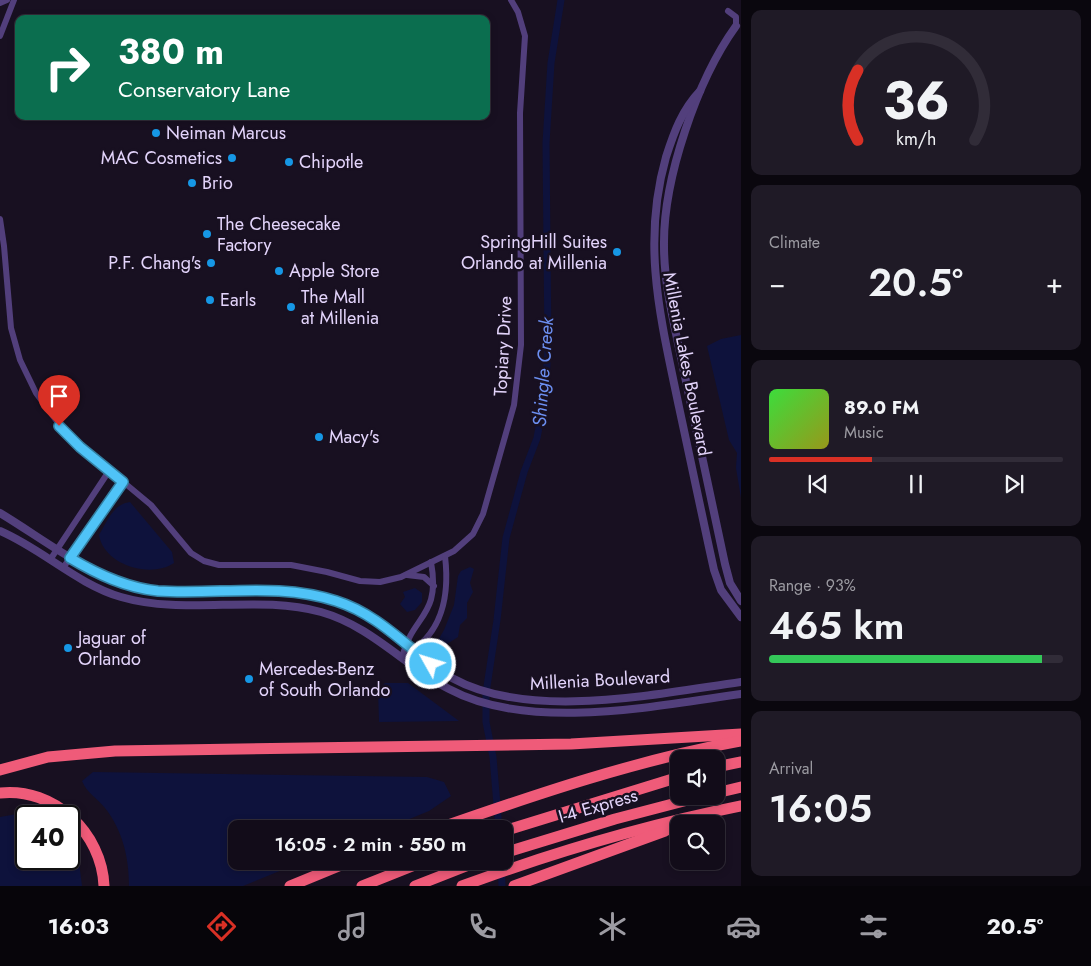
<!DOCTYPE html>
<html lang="en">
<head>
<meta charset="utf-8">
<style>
  :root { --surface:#120c19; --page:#1f1a26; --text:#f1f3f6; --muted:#9c9ba2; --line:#312c38; --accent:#d93025 }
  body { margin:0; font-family:Jost,sans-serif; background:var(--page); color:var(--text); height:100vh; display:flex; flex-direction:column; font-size:19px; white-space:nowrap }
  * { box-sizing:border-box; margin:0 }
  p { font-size:16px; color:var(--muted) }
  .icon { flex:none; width:28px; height:28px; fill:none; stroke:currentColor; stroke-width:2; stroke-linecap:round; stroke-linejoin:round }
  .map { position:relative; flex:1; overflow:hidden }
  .drawer { display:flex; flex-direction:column; gap:10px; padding:10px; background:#0a070e; width:350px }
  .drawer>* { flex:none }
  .hud { position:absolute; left:15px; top:15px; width:475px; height:105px; border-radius:10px; box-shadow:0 2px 8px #0003,0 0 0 1px var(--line); background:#0b6e4f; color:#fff; overflow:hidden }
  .fabs { position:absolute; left:670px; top:750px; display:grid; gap:10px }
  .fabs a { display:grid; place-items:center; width:55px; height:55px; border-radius:10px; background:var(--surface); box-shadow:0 2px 8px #0003,0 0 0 1px var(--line); font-size:25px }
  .speed { position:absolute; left:15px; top:805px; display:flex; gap:10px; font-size:25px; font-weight:700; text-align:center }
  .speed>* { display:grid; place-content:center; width:65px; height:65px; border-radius:50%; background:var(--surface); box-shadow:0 2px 8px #0003,0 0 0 1px var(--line); line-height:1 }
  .speed .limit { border:2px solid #111; border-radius:8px; background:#fff; color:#111 }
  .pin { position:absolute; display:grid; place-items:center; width:42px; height:42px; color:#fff; margin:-51px -21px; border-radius:50% 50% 50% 0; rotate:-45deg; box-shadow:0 0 5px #0007 }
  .pin .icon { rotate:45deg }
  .me { position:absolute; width:55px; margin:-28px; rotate:309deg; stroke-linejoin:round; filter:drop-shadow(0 0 4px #0008) }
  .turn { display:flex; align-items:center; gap:18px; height:105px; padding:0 20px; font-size:22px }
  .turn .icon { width:65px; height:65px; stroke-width:2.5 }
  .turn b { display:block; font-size:35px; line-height:42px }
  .big { font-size:38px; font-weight:600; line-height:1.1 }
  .drawer .card { flex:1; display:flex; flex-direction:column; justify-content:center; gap:8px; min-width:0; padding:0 18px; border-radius:10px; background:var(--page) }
  .drawer .dial { align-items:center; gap:0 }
  .dial svg { height:130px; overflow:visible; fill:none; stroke:var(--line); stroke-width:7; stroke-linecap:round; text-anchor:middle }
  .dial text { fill:var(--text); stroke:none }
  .song { display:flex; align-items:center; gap:15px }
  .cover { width:60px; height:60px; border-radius:8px; background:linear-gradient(135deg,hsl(120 70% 55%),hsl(60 70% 35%)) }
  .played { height:5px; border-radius:2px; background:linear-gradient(90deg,var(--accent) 35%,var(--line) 35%) }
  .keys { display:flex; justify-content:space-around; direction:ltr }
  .heat { display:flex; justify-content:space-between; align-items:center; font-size:28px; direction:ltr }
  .charge { height:8px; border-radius:4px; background:linear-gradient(90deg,#34c759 93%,var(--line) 0) }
  .trip { position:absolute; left:228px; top:820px; width:285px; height:50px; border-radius:10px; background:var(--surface); box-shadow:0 2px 8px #0003,0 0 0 1px var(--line); font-weight:600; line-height:50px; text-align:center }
  .tab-bar { display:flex; height:80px; justify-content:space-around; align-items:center; background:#07050a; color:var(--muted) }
  .tab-bar .icon { width:35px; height:35px }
  .tab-bar .active { color:var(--accent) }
  .tab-bar b { font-size:22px; color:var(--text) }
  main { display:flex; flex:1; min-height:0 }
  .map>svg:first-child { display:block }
  .water { fill:#0e123c }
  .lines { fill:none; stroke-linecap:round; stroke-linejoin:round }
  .canal { stroke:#0e123c; stroke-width:7 }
  .minor { stroke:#523f7c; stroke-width:6 }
  .tertiary { stroke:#523f7c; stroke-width:8 }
  .motorway { stroke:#ef5b79; stroke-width:11 }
  .route-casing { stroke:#337fa1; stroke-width:12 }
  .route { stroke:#4fc3f7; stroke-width:9 }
  .poi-dot { fill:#1697e5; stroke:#181021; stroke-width:2 }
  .labels { text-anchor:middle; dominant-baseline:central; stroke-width:5; stroke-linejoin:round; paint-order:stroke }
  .poi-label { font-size:18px; fill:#e3d4fb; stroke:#181021; text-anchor:start }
  .street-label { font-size:18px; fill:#e3d4fb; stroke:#181021 }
  .water-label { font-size:19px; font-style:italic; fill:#6c8ff1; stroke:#181021 }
</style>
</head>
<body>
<main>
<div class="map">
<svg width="741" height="886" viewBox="0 0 741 886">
  <rect width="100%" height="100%" fill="#181021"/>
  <g class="water">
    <path d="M741,335v163l-5,-30 1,-15 -8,-13 -22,-94 14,-7z"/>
    <path d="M130,502l42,50 2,11c-24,16 -70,2 -75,-28 8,-13 14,-31 31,-33z"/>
    <path d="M470,567l4,2 -4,14 3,9 -6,11v15l-7,7 -2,12 -14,9 -6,-1 -1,-3 7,-12 10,-25 4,-29 3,-5z"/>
    <path d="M415,588l7,5v9l-7,8 -8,2 -7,-8 5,-7 -2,-5z"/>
    <path d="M385,683h23l51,38 -80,1 -1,-32z"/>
    <path d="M93,772l334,5 17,5 7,14 -22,15 -44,18h-149v32h68l-61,25h-114c0,-28 -6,-55 -24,-78 -8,-10 -18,-15 -23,-27z"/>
    <path d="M17,814l9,4v41h43v-14l10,17 3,24h-82v-69z"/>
  </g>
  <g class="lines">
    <g class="canal">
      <path d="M499,829l-6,-72 -7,-35v-29l11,-73 9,-82 18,-66 13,-34 8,-43 3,-47 -2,-205 5,-80 10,-63"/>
      <path d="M501,861l1,25"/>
    </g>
    <g class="minor">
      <path d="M0,3l7,-3"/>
      <path d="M728,11l8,6v9"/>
      <path d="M0,36l14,-36"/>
      <path d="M0,219l4,27 7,82 9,32 16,33 31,42 84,70 40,48 13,8 15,4h72l36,7 33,9 20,1 21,-5 53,-26 19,-17 10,-20 31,-109 7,-60 -1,-232 5,-77 -7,-24 -7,-12"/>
      <path d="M50,560l59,-89"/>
      <path d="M63,568l60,-87"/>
      <path d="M407,575l17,2 10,9"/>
      <path d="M402,657c40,-21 48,-59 43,-101"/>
      <path d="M402,657c11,-43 39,-40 29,-95"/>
    </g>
    <g class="tertiary">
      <path d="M736,26c-39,54 -73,153 -72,220 0,42 12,85 20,126 14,64 27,128 41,192l5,19 11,18"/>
      <path d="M700,91c-18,19 -26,41 -34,66 -25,88 -5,163 13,250 12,55 23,109 35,163l7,20 20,27"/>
      <path d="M0,513c50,30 95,69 155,77 56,8 114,-7 170,8 27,7 52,21 74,38 17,15 33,30 53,42 78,43 203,16 289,4"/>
      <path d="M0,531c42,18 77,53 121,66 65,19 136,-3 200,15 50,14 84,54 128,77 80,43 206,17 292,5"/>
    </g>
    <g class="motorway">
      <path d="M716,767l25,-5"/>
      <path d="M0,770l48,-13 67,-6 456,-7 170,-10"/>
      <path d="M0,793c54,-6 102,40 104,93"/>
      <path d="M716,793l25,-6"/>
      <path d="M437,829c100,-35 200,-69 304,-88"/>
      <path d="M504,831l175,-54"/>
      <path d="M504,853l111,-34 88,-23"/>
      <path d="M290,886l61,-25"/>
      <path d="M362,886l63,-25"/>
      <path d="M415,886l64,-25"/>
      <path d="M462,886c90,-33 184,-61 279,-80"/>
      <path d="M514,886l151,-55 13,-9"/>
    </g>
  </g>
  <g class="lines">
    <g class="route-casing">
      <path id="route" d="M59,426l21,21 43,35 -53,76c27,16 56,30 88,33 60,4 121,-9 178,10 38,12 64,39 95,63"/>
    </g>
    <use href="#route" class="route"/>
  </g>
  <g class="poi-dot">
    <circle cx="156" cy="133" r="5"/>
    <circle cx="232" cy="158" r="5"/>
    <circle cx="289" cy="162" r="5"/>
    <circle cx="192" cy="183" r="5"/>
    <circle cx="207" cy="234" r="5"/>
    <circle cx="617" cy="252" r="5"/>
    <circle cx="211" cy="263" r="5"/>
    <circle cx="279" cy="271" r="5"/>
    <circle cx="210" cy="300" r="5"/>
    <circle cx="291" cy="307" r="5"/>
    <circle cx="319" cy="437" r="5"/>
    <circle cx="68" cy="648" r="5"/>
    <circle cx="249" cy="679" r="5"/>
  </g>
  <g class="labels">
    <g class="poi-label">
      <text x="166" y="133">Neiman Marcus</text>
      <text x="222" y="158" text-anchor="end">MAC Cosmetics</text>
      <text x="299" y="162">Chipotle</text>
      <text x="202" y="183">Brio</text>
      <text x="217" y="224">The Cheesecake<tspan x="217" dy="21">Factory</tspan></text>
      <text x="607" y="242" text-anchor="end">SpringHill Suites<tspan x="607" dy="21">Orlando at Millenia</tspan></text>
      <text x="201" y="263" text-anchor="end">P.F. Chang's</text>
      <text x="289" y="271">Apple Store</text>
      <text x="301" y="297">The Mall<tspan x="301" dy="21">at Millenia</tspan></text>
      <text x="220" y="300">Earls</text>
      <text x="329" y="437">Macy's</text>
      <text x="78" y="638">Jaguar of<tspan x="78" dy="21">Orlando</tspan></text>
      <text x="259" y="669">Mercedes-Benz<tspan x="259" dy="21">of South Orlando</tspan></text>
    </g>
    <g class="street-label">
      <text transform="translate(503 346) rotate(-87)">Topiary Drive</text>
      <text transform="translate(687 364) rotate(79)">Millenia Lakes Boulevard</text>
      <text transform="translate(600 680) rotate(-3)">Millenia Boulevard</text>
      <text transform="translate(598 806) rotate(-16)">I-4 Express</text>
    </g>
    <g class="water-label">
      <text transform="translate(543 372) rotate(-86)">Shingle Creek</text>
    </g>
  </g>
</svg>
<div class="fabs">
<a><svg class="icon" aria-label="sound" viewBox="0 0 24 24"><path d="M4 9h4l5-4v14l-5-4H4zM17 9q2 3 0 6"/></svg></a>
<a><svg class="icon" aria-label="search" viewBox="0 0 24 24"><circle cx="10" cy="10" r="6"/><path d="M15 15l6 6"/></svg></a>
</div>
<div class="speed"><div class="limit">40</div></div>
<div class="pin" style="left:59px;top:426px;background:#d93025"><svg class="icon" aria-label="arrive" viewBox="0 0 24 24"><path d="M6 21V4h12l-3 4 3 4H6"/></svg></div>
<svg class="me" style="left:431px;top:664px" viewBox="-20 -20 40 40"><circle r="17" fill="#4fc3f7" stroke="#fff" stroke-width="3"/><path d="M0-11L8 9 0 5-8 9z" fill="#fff"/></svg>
<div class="trip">16:05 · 2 min · 550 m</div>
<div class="hud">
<div class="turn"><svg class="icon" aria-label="right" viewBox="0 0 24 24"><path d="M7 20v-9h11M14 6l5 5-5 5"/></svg><div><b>380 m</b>Conservatory Lane</div></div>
</div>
</div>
<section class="drawer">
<div class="card dial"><svg viewBox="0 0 100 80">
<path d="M14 69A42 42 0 1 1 86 69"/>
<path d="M14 69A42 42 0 0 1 14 26" stroke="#d93025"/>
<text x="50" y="56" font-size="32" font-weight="700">36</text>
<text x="50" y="72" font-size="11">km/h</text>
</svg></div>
<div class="card"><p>Climate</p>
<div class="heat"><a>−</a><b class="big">20.5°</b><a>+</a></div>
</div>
<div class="card">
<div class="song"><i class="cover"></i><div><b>89.0 FM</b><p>Music</p></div></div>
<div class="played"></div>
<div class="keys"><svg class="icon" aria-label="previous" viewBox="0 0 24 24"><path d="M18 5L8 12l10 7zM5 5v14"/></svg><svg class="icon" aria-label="pause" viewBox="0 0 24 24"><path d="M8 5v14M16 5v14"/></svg><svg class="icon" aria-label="next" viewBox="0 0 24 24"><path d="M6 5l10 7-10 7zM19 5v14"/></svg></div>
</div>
<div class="card"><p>Range · 93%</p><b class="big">465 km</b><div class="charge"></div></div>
<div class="card"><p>Arrival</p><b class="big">16:05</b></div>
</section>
</main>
<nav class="tab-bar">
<b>16:03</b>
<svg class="icon active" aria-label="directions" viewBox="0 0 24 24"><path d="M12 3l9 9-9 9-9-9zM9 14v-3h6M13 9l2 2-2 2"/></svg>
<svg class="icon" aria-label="music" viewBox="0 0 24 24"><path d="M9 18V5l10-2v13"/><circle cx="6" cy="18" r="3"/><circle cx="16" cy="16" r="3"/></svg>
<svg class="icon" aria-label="phone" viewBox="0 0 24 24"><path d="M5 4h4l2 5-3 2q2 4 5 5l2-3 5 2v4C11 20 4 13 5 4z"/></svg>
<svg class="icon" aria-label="climate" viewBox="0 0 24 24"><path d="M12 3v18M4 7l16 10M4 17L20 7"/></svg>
<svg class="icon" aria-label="car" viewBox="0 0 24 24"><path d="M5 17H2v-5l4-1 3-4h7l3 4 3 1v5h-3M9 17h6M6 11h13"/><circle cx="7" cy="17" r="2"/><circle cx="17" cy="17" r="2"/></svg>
<svg class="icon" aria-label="filters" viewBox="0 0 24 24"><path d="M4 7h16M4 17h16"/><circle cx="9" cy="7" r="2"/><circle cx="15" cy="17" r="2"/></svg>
<b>20.5°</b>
</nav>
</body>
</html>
